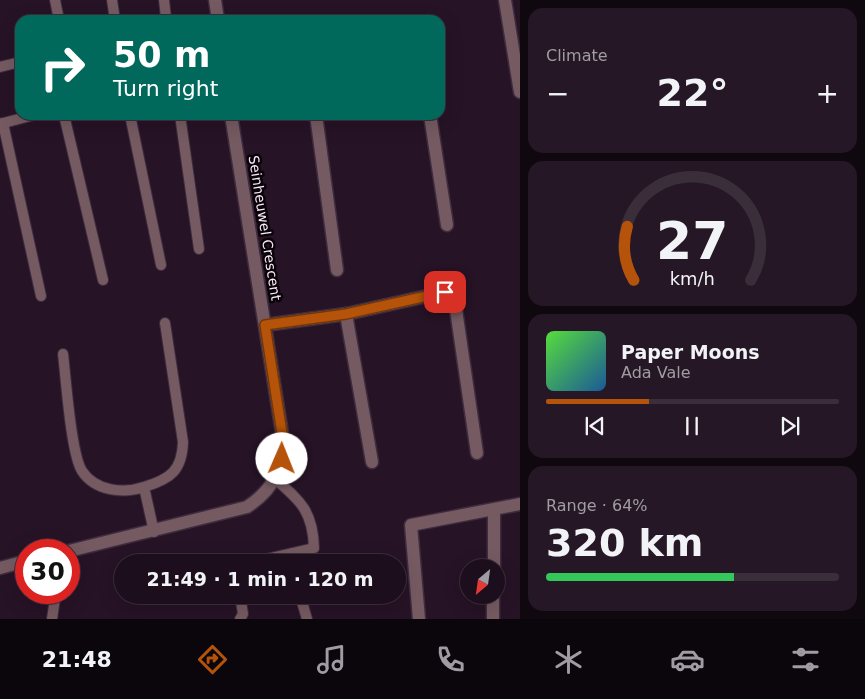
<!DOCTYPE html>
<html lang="en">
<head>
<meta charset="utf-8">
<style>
  :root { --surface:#1c0e1c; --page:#251725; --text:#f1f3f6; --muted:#a09ca3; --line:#3a2e3b; --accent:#b45309 }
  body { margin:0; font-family:"DejaVu Sans",sans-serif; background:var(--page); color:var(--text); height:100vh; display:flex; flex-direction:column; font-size:19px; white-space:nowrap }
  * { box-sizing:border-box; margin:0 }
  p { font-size:16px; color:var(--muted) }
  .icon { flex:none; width:28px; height:28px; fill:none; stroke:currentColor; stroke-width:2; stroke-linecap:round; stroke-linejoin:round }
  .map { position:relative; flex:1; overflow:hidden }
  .side { display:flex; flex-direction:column; gap:8px; padding:8px; background:#0f080f; width:345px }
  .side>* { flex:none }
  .guide { position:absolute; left:15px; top:15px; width:430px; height:105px; border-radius:15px; box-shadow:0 5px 20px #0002,0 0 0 1px var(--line); background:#00695c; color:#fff; overflow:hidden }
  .needle { width:32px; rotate:209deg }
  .buttons { position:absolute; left:460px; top:559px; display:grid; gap:10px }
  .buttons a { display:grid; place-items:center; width:45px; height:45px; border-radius:50%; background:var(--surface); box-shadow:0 5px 20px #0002,0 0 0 1px var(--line); font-size:25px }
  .speed { position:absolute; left:15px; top:539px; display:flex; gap:10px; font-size:25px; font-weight:700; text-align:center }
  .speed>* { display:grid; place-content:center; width:65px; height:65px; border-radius:50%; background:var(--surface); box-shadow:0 5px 20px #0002,0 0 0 1px var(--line); line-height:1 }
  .speed .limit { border:8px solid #d22; background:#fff; color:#111 }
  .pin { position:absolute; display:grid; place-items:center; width:42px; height:42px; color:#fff; margin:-21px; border-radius:10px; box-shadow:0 2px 8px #0006 }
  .me { position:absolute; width:55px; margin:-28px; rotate:1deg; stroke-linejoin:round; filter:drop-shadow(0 0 4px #0008) }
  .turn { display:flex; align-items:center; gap:18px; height:105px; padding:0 15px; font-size:22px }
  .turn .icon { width:65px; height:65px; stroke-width:2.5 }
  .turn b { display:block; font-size:35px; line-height:42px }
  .big { font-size:38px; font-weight:700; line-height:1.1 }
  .side .tile { flex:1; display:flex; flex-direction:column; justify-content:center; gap:8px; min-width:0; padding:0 18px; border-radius:15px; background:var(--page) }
  .side .dial { align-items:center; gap:0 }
  .dial svg { height:130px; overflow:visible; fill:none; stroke:var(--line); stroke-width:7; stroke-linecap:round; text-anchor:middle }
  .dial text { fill:var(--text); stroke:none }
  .song { display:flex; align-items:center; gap:15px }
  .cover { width:60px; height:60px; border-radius:8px; background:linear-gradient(135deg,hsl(110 70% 55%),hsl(210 70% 35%)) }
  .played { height:5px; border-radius:2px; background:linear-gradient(90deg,var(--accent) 35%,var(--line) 35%) }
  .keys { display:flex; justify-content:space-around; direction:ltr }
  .heat { display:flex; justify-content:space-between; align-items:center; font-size:28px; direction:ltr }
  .charge { height:8px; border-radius:4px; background:linear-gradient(90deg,#34c759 64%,var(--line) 0) }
  .trip { position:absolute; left:114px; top:554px; width:292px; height:50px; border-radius:25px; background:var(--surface); box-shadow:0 5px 20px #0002,0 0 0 1px var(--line); font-weight:700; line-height:50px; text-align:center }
  .menu { display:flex; height:80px; justify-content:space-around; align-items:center; background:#0b060b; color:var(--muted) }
  .menu .icon { width:35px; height:35px }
  .menu .active { color:var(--accent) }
  .menu b { font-size:22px; color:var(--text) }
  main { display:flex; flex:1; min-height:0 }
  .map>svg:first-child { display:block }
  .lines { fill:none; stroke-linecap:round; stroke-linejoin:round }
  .lane-casing { stroke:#3f2d3f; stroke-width:12 }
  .street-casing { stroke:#3f2d3f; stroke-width:15 }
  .lane { stroke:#755a61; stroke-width:10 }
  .street { stroke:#755a61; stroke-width:12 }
  .route-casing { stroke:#753606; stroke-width:12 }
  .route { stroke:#b45309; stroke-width:9 }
  .labels { text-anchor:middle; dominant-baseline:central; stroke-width:5; stroke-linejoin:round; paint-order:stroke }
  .street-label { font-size:14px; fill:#faedf9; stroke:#0a040a }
</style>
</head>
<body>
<main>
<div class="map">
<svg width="520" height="619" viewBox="0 0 520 619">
  <rect width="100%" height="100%" fill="#261326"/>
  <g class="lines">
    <g class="lane-casing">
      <g id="lane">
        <path d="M55,0l4,20"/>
        <path d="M112,0l3,20"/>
        <path d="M164,0l2,18"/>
        <path d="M0,67l20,-5"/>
        <path d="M64,115l39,165"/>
        <path d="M130,115l31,150"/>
        <path d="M180,115l19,134"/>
        <path d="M3,123l38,173"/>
        <path d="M0,124l34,-9"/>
        <path d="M63,354c3,25 8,100 19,117 13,20 41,23 62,16"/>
        <path d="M154,532l-10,-45c27,-8 38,-17 39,-45l-18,-119"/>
        <path d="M254,562l60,-14c-1,-36 -13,-47 -39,-69"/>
        <path d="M300,595l7,24"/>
        <path d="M52,619l4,-27"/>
        <path d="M240,619l3,-5 -3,-19"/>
      </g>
    </g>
    <g class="street-casing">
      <g id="street">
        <path d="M215,0l3,20"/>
        <path d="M505,0l15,92"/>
        <path d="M316,115l21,155"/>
        <path d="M430,115l17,110"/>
        <path d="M346,314l26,148"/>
        <path d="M265,325l81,-11 99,-22 9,4 23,157"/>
        <path d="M69,551l178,-44c31,-21 34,-38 35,-74l-51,-318"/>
        <path d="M0,568l26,-7"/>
        <path d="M494,568v-58"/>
        <path d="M419,619l-8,-94 109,-21"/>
        <path d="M493,619v-24"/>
      </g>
    </g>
    <use href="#lane" class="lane"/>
    <use href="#street" class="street"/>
  </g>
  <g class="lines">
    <g class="route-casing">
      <path id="route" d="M282,459v-26l-17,-108 81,-11 99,-22"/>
    </g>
    <use href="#route" class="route"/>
  </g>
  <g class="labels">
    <g class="street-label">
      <text transform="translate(265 228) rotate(81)">Seinheuwel Crescent</text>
    </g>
  </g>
</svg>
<div class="buttons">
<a><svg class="needle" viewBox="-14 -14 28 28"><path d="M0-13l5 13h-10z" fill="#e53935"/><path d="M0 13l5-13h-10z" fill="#a09ca3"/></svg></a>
</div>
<div class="speed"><div class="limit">30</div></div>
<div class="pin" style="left:445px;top:292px;background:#d93025"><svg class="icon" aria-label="arrive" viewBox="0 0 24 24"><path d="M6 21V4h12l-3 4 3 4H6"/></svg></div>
<svg class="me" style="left:282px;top:459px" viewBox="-20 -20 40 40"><circle r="19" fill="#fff"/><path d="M0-13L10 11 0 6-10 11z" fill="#b45309"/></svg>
<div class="trip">21:49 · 1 min · 120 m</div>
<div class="guide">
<div class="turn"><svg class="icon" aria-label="right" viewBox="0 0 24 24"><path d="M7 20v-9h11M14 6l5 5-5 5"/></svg><div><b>50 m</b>Turn right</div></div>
</div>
</div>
<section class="side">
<div class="tile"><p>Climate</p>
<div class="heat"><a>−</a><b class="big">22°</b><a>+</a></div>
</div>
<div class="tile dial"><svg viewBox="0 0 100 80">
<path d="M14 69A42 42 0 1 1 86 69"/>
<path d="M14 69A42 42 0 0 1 10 36" stroke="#b45309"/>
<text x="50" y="56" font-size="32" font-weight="700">27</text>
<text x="50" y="72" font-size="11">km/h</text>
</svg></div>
<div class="tile">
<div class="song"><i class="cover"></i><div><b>Paper Moons</b><p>Ada Vale</p></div></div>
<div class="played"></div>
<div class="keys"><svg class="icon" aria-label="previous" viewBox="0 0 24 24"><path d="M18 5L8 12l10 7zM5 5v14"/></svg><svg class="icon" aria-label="pause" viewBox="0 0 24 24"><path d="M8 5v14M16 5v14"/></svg><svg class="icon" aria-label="next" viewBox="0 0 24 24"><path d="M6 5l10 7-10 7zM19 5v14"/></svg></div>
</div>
<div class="tile"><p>Range · 64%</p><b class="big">320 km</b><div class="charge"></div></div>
</section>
</main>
<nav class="menu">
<b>21:48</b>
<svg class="icon active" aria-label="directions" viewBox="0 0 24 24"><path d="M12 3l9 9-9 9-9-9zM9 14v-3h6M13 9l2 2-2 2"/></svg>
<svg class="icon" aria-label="music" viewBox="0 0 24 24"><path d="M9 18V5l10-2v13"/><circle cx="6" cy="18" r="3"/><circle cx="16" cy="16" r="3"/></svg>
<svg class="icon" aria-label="phone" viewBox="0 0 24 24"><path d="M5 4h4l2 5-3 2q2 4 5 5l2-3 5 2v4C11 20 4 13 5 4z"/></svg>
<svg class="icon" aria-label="climate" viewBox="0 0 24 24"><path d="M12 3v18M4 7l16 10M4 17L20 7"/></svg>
<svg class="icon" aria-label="car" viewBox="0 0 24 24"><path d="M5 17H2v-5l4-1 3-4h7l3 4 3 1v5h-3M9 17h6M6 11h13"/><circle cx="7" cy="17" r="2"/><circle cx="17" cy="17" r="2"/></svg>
<svg class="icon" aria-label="filters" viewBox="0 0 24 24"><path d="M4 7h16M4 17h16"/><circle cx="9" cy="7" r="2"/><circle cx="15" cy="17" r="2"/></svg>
</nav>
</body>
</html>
